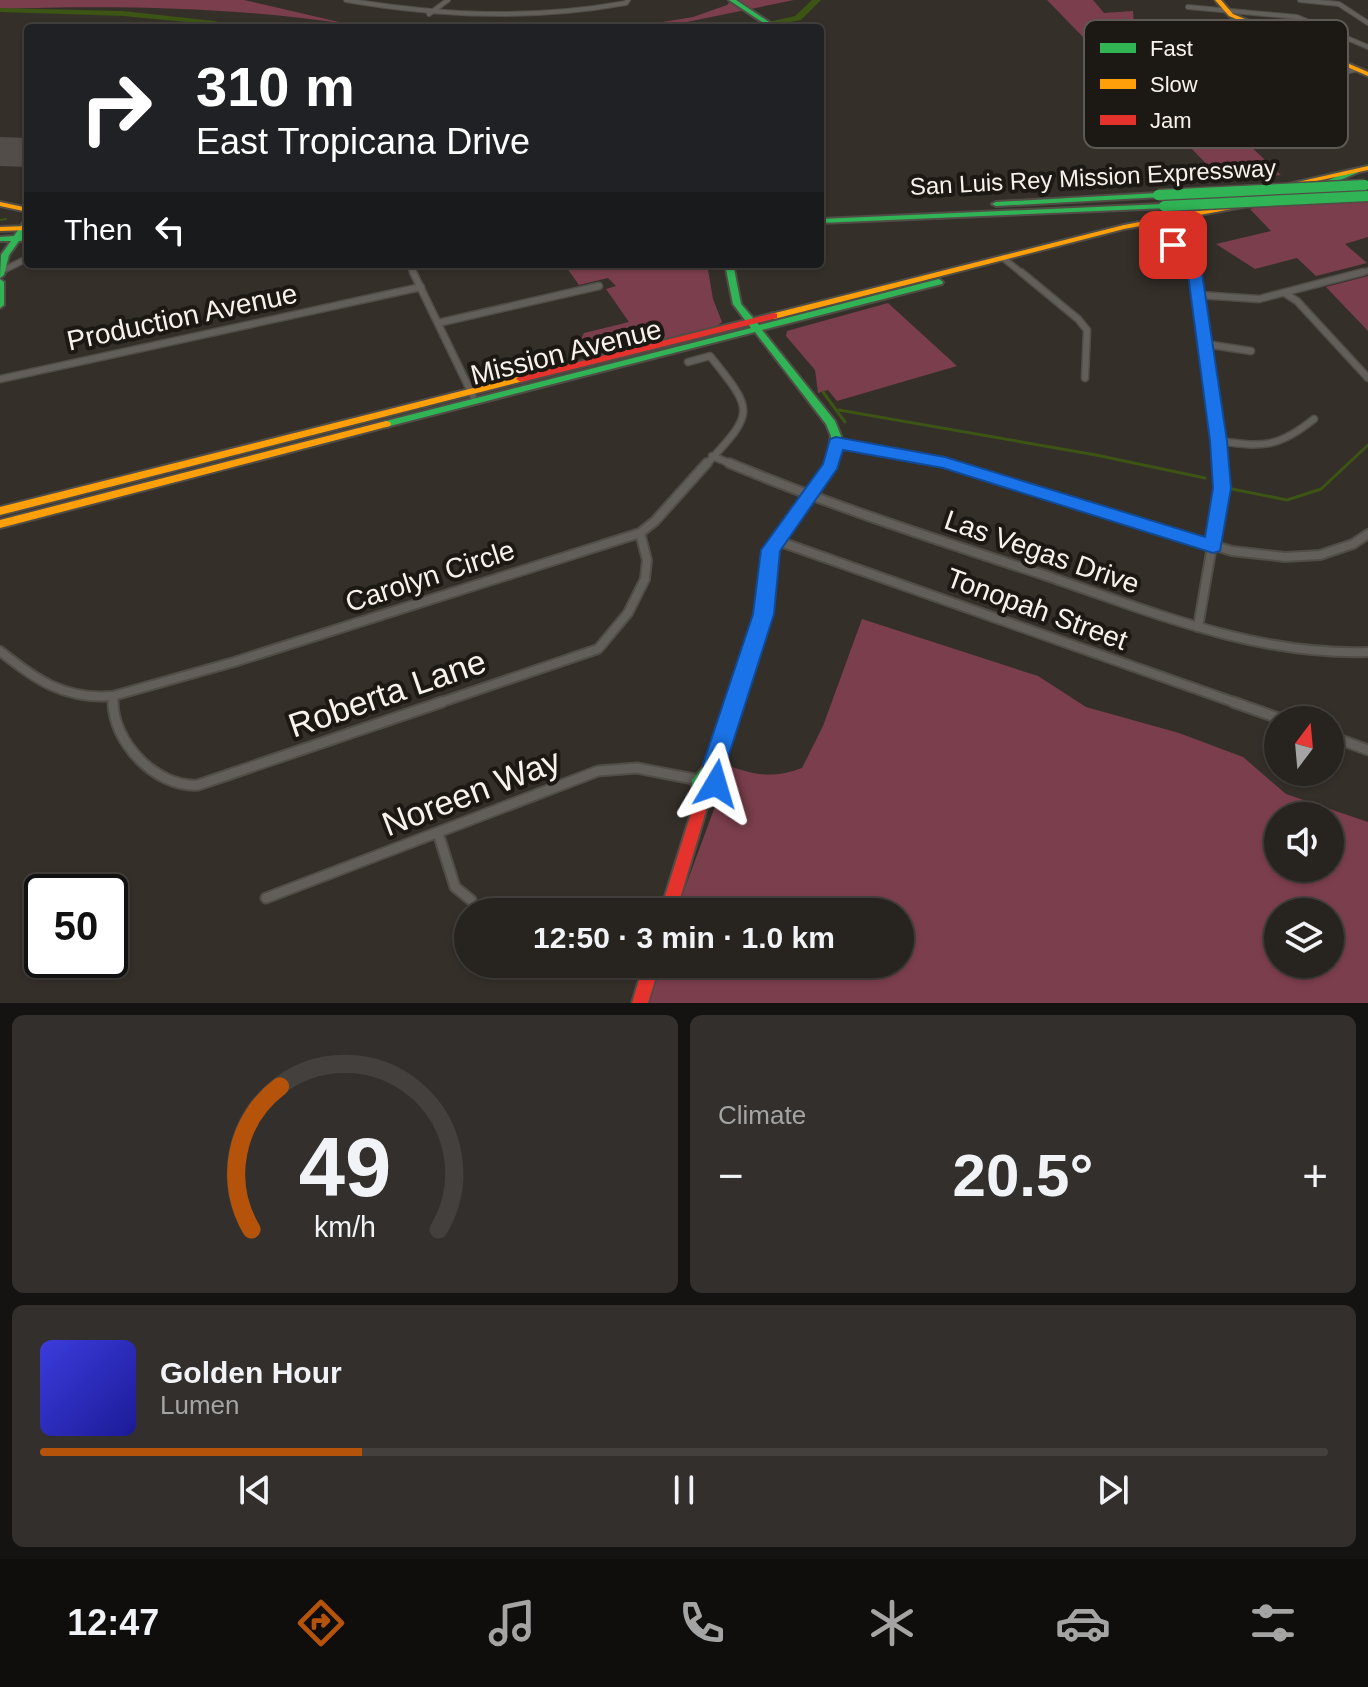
<!DOCTYPE html>
<html lang="en">
<head>
<meta charset="utf-8">
<style>
  :root { --surface:#27231f; --page:#332f2c; --text:#f1f3f6; --muted:#a4a4a4; --line:#43403d; --accent:#b45309 }
  body { margin:0; font-family:Helvetica,sans-serif; background:var(--page); color:var(--text); height:100vh; display:flex; flex-direction:column; font-size:30px; white-space:nowrap }
  * { box-sizing:border-box; margin:0 }
  p { font-size:26px; color:var(--muted) }
  .icon { flex:none; width:44px; height:44px; fill:none; stroke:currentColor; stroke-width:2; stroke-linecap:round; stroke-linejoin:round }
  .map { position:relative; height:1003px; overflow:hidden }
  .details { display:flex; flex-direction:column; gap:12px; padding:12px; background:#151311; flex:1 }
  .details>* { flex:none }
  .guide { position:absolute; left:24px; top:24px; width:800px; height:244px; border-radius:8px; box-shadow:0 2px 6px #0004,0 0 0 2px var(--line); background:#202124; color:#fff; overflow:hidden }
  .needle { width:52px; rotate:16deg }
  .fabs { position:absolute; left:1264px; top:706px; display:grid; gap:16px }
  .fabs a { display:grid; place-items:center; width:80px; height:80px; border-radius:50%; background:var(--surface); box-shadow:0 2px 6px #0004,0 0 0 2px var(--line); font-size:40px }
  .speed { position:absolute; left:24px; top:874px; display:flex; gap:16px; font-size:40px; font-weight:700; text-align:center }
  .speed>* { display:grid; place-content:center; width:104px; height:104px; border-radius:50%; background:var(--surface); box-shadow:0 2px 6px #0004,0 0 0 2px var(--line); line-height:1 }
  .speed .limit { border:4px solid #111; border-radius:12px; background:#fff; color:#111 }
  .pin { position:absolute; display:grid; place-items:center; width:68px; height:68px; color:#fff; margin:-34px; border-radius:16px; box-shadow:0 4px 12px #0006 }
  .me { position:absolute; width:88px; margin:-44px; rotate:7deg; stroke-linejoin:round; filter:drop-shadow(0 0 6px #0008) }
  .turn { display:flex; align-items:center; gap:28px; height:168px; padding:0 40px; font-size:36px }
  .turn .icon { width:104px; height:104px; stroke-width:2.5 }
  .turn b { display:block; font-size:56px; line-height:68px }
  .then { display:flex; align-items:center; height:76px; padding:0 40px; background:#0003; gap:16px; font-size:30px }
  .big { font-size:60px; font-weight:700; line-height:1.1 }
  .details .tile { flex:1; display:flex; flex-direction:column; justify-content:center; gap:12px; min-width:0; padding:0 28px; border-radius:12px; background:var(--page) }
  .details .dial { align-items:center; gap:0 }
  .dial svg { height:208px; overflow:visible; fill:none; stroke:var(--line); stroke-width:7; stroke-linecap:round; text-anchor:middle }
  .dial text { fill:var(--text); stroke:none }
  .song { display:flex; align-items:center; gap:24px }
  .cover { width:96px; height:96px; border-radius:12px; background:linear-gradient(135deg,hsl(240 70% 55%),hsl(240 70% 35%)) }
  .played { height:8px; border-radius:4px; background:linear-gradient(90deg,var(--accent) 25%,var(--line) 25%) }
  .keys { display:flex; justify-content:space-around; direction:ltr }
  .heat { display:flex; justify-content:space-between; align-items:center; font-size:44px; direction:ltr }
  .details .tiles { flex:1; display:grid; gap:12px; grid-template-columns:1fr 1fr }
  .tile:last-child { grid-column:span 2 }
  .trip { position:absolute; left:454px; top:898px; width:460px; height:80px; border-radius:40px; background:var(--surface); box-shadow:0 2px 6px #0004,0 0 0 2px var(--line); font-weight:700; line-height:80px; text-align:center }
  .tabs { display:flex; height:128px; justify-content:space-around; align-items:center; background:#100e0c; color:var(--muted) }
  .tabs .icon { width:56px; height:56px }
  .tabs .active { color:var(--accent) }
  .tabs b { font-size:36px; color:var(--text) }
  .map>svg:first-child { display:block }
  .green { fill:#7b3e4c; fill-rule:evenodd }
  .lines { fill:none; stroke-linecap:round; stroke-linejoin:round }
  .stream-far1 { stroke:#3c5414; stroke-width:2 }
  .stream { stroke:#3c5414; stroke-width:3 }
  .river { fill:#3c5414; fill-rule:evenodd }
  .taxiway { fill:#524d48; fill-rule:evenodd }
  .runway { fill:#524d48; fill-rule:evenodd }
  .street-far4-casing { stroke:#504c46; stroke-width:6 }
  .street-far3-casing { stroke:#504c46; stroke-width:8 }
  .street-far2-casing { stroke:#504c46; stroke-width:9 }
  .street-far1-casing { stroke:#504c46; stroke-width:12 }
  .street-casing { stroke:#504c46; stroke-width:13 }
  .fast-casing { stroke:#504c46; stroke-width:4 }
  .slow-casing { stroke:#504c46; stroke-width:4 }
  .jam-casing { stroke:#504c46; stroke-width:4 }
  .street-far4 { stroke:#625e59; stroke-width:4 }
  .street-far3 { stroke:#625e59; stroke-width:5 }
  .street-far2 { stroke:#625e59; stroke-width:6 }
  .street-far1 { stroke:#625e59; stroke-width:8 }
  .street { stroke:#625e59; stroke-width:9 }
  .fast { fill:#30b455; fill-rule:evenodd }
  .slow { fill:#ff9f0a; fill-rule:evenodd }
  .jam { fill:#e5322d; fill-rule:evenodd }
  .fast-bridge-casing { stroke:#504c46; stroke-width:13; stroke-linecap:butt }
  .fast-bridge { stroke:#30b455; stroke-width:10 }
  .route { fill:#1a73e8; stroke:#114b97; stroke-width:2 }
  .labels { text-anchor:middle; dominant-baseline:central; stroke-width:8; stroke-linejoin:round; paint-order:stroke }
  .far-street-label { font-size:24px; fill:#f9f2ec; stroke:#1c1813 }
  .street-label { font-size:28px; fill:#f9f2ec; stroke:#1c1813 }
  .near-street-label { font-size:34px; fill:#f9f2ec; stroke:#1c1813 }
  .key { fill:#1c1813; stroke:#5e5954; stroke-width:2 }
  .key-label { font-size:22px; fill:#f9f2ec }
</style>
</head>
<body>
<div class="map">
<svg width="1368" height="1003" viewBox="0 0 1368 1003">
  <rect width="100%" height="100%" fill="#342f29"/>
  <g class="green">
    <path d="M0,0h244l108,25c-113,-18 -238,-20 -352,-16z"/>
    <path d="M731,0h63l-112,23 -38,2 49,-8 34,-12z"/>
    <path d="M1047,0h46l11,13 29,-2 2,27 146,137 -57,7z"/>
    <path d="M1293,197l9,8 66,-5v37l-23,7 22,19 -51,13 -19,-18 -42,11 -39,-25 55,-13 -21,-22z"/>
    <path d="M564,264h143l6,35 9,23 -5,4 -126,33 -12,-17 5,-9 45,-11 -23,-33 10,-3 -8,-8 -29,7z"/>
    <path d="M1368,276v55l-42,-44z"/>
    <path d="M888,303l69,63 -120,35 -9,-11 -10,3 -3,-23 -29,-34 1,-5z"/>
    <path d="M862,619l176,57 48,31 93,26 64,24 43,37 82,28v181h-725l14,-39h243v-52h-224l54,-146c26,10 45,12 72,2l21,-42zM1278,816h52v52h-52zM1278,912h52v52h-52z"/>
  </g>
  <g class="lines">
    <path class="stream-far1" d="M0,220l6,-1"/>
    <g class="stream">
      <path d="M823,392l22,30"/>
      <path d="M839,410l257,45 109,23"/>
      <path d="M1232,489l55,11 34,-11 47,-44"/>
    </g>
    <g class="river">
      <path d="M812,0h9l-20,20 -41,8h-17l52,-12z"/>
      <path d="M0,8l123,3 91,10 35,7 -126,-12 -123,-4z"/>
    </g>
    <path class="taxiway" d="M0,156l28,1v10l-28,-1z"/>
    <path class="runway" d="M0,137l28,1v24l-28,-1z"/>
    <g class="street-far4-casing">
      <g id="street-far4">
        <path d="M346,0c94,16 185,20 280,3l2,-3"/>
        <path d="M1300,0l39,4 29,19"/>
        <path d="M1188,7l109,10 71,30"/>
        <path d="M429,14l19,-14"/>
        <path d="M1336,74l22,-5"/>
      </g>
    </g>
    <g class="street-far3-casing">
      <g id="street-far3">
        <path d="M1142,226l47,33 4,15"/>
        <path d="M1003,258l20,16"/>
        <path d="M409,264l5,10"/>
        <path d="M0,272l28,-14"/>
        <path d="M1355,274l13,-3"/>
      </g>
    </g>
    <g class="street-far2-casing">
      <g id="street-far2">
        <path d="M413,272l60,124"/>
        <path d="M1021,272l57,47 9,11 -2,48"/>
        <path d="M1193,272l6,23 20,170"/>
        <path d="M1286,294l11,7 71,77"/>
        <path d="M1199,295l60,4 104,-27"/>
        <path d="M438,323l161,-37"/>
        <path d="M1205,344l46,7"/>
        <path d="M688,362l22,-6c46,57 44,56 -4,109"/>
        <path d="M0,379l421,-92"/>
        <path d="M1219,441c44,6 59,7 95,-22"/>
        <path d="M836,443l116,22"/>
        <path d="M712,456l22,9"/>
      </g>
    </g>
    <g class="street-far1-casing">
      <g id="street-far1">
        <path d="M729,463c103,43 209,77 315,112 106,36 211,81 324,77"/>
        <path d="M945,463l287,88 53,6 35,-2 33,-11 15,-10"/>
        <path d="M775,540l464,164"/>
        <path d="M1198,627l24,-139 -3,-25"/>
        <path d="M0,651c36,29 65,49 113,45l121,-34 406,-129 15,-12 52,-58"/>
        <path d="M113,704v-8"/>
        <path d="M436,704l162,-55 30,-36 17,-34 2,-19 -7,-27"/>
      </g>
    </g>
    <g class="street-casing">
      <g id="street">
        <path d="M113,702c0,40 43,86 85,83l244,-83"/>
        <path d="M1233,702l51,18"/>
        <path d="M1330,736l38,14"/>
        <path d="M438,833l17,54 16,13"/>
        <path d="M266,898l332,-127 39,-3 62,12"/>
      </g>
    </g>
    <g class="fast-casing">
      <g id="fast">
        <path d="M729,0h7l42,28h-7z"/>
        <path d="M820,56l3,1 1,1 -4,2z"/>
        <path d="M1352,170l7,2 -35,15 -7,-2z"/>
        <path d="M1158,193l4,2 -1,2 -165,9 -4,-2 4,-2z"/>
        <path d="M1164,204l4,2 -1,2 -347,15v-4z"/>
        <path d="M25,220h3v8l-6,8h6v4l-9,1 -10,14 -5,20 -4,3 1,-23 10,-14h-11v-4l14,-1z"/>
        <path d="M725,264h8l8,40 18,21 180,-46 4,3 -1,2 -180,46 73,91 6,15 -5,29 -60,86 -6,63 -49,150 2,20 -17,25 -5,2 -5,-2 -2,-5 -2,-24 16,-19 50,-147 6,-64 62,-85 5,-29 -5,-12 -71,-92 -369,95 -5,-3 5,-3 365,-93 -18,-24z"/>
        <path d="M0,279l4,3v23l-4,3z"/>
      </g>
    </g>
    <g class="slow-casing">
      <g id="slow">
        <path d="M1215,0h6l12,14 135,58v4l-139,-60z"/>
        <path d="M1368,166v4l-93,20 -4,-2z"/>
        <path d="M0,202l28,6v4l-28,-6z"/>
        <path d="M1245,202h3v4l-124,23 -350,90 -4,-3 1,-2 353,-89z"/>
        <path d="M28,226v4l-28,1v-4z"/>
        <path d="M521,376l5,3 -2,2 -524,134v-8z"/>
        <path d="M386,421l4,1 1,2 -1,2 -390,102v-8z"/>
      </g>
    </g>
    <g class="jam-casing">
      <g id="jam">
        <path d="M774,313l3,1v4l-256,64 -5,-3 2,-2z"/>
        <path d="M701,797l5,2 2,5 -32,108h-16l34,-108 2,-5z"/>
        <path d="M644,964h16l-12,39h-16z"/>
      </g>
    </g>
    <use href="#street-far4" class="street-far4"/>
    <use href="#street-far3" class="street-far3"/>
    <use href="#street-far2" class="street-far2"/>
    <use href="#street-far1" class="street-far1"/>
    <use href="#street" class="street"/>
    <use href="#fast" class="fast"/>
    <use href="#slow" class="slow"/>
    <use href="#jam" class="jam"/>
    <g class="fast-bridge-casing">
      <g id="fast-bridge">
        <path d="M1158,195l207,-10"/>
        <path d="M1164,206l204,-10"/>
      </g>
    </g>
    <use href="#fast-bridge" class="fast-bridge"/>
  </g>
  <path class="route" d="M1173,241l28,25 26,175 4,47 -11,63 -7,2 -270,-85 -100,-18 -6,19 -57,82 -6,63 -48,150 1,20 -3,7 -8,3 -9,-3 -4,-27 50,-150 8,-64 62,-86 7,-25 6,-2 109,20 260,80 8,-49 -3,-47 -23,-174 -21,-22z"/>
  <g class="labels">
    <g class="far-street-label">
      <text transform="translate(1093 177) rotate(-3)">San Luis Rey Mission Expressway</text>
    </g>
    <g class="street-label">
      <text transform="translate(182 317) rotate(-12)">Production Avenue</text>
      <text transform="translate(566 352) rotate(-14)">Mission Avenue</text>
      <text transform="translate(1042 552) rotate(19)">Las Vegas Drive</text>
      <text transform="translate(430 576) rotate(-18)">Carolyn Circle</text>
      <text transform="translate(1037 609) rotate(20)">Tonopah Street</text>
    </g>
    <g class="near-street-label">
      <text transform="translate(387 693) rotate(-19)">Roberta Lane</text>
      <text transform="translate(471 792) rotate(-21)">Noreen Way</text>
    </g>
  </g>
  <rect x="1084" y="20" width="264" height="128" rx="12" class="key"/>
  <rect x="1100" y="43" width="36" height="10" fill="#30b455"/>
  <rect x="1100" y="79" width="36" height="10" fill="#ff9f0a"/>
  <rect x="1100" y="115" width="36" height="10" fill="#e5322d"/>
  <g class="key-label">
    <text x="1150" y="56">Fast</text>
    <text x="1150" y="92">Slow</text>
    <text x="1150" y="128">Jam</text>
  </g>
</svg>
<div class="fabs">
<a><svg class="needle" viewBox="-14 -14 28 28"><path d="M0-13l5 13h-10z" fill="#e53935"/><path d="M0 13l5-13h-10z" fill="#a4a4a4"/></svg></a>
<a><svg class="icon" aria-label="sound" viewBox="0 0 24 24"><path d="M4 9h4l5-4v14l-5-4H4zM17 9q2 3 0 6"/></svg></a>
<a><svg class="icon" aria-label="layers" viewBox="0 0 24 24"><path d="M12 4l9 5-9 5-9-5zM3 14l9 5 9-5"/></svg></a>
</div>
<div class="speed"><div class="limit">50</div></div>
<div class="pin" style="left:1173px;top:245px;background:#d93025"><svg class="icon" aria-label="arrive" viewBox="0 0 24 24"><path d="M6 21V4h12l-3 4 3 4H6"/></svg></div>
<svg class="me" style="left:716px;top:784px" viewBox="-20 -20 40 40"><path d="M0-17L14 15 0 8-14 15z" fill="#1a73e8" stroke="#fff" stroke-width="4"/></svg>
<div class="trip">12:50 · 3 min · 1.0 km</div>
<div class="guide">
<div class="turn"><svg class="icon" aria-label="right" viewBox="0 0 24 24"><path d="M7 20v-9h11M14 6l5 5-5 5"/></svg><div><b>310 m</b>East Tropicana Drive</div></div>
<div class="then">Then<svg class="icon" aria-label="left" viewBox="0 0 24 24"><path d="M17 20v-9H6M10 6l-5 5 5 5"/></svg></div>
</div>
</div>
<section class="details">
<div class="tiles">
<div class="tile dial"><svg viewBox="0 0 100 80">
<path d="M14 69A42 42 0 1 1 86 69"/>
<path d="M14 69A42 42 0 0 1 25 14" stroke="#b45309"/>
<text x="50" y="56" font-size="32" font-weight="700">49</text>
<text x="50" y="72" font-size="11">km/h</text>
</svg></div>
<div class="tile"><p>Climate</p>
<div class="heat"><a>−</a><b class="big">20.5°</b><a>+</a></div>
</div>
<div class="tile">
<div class="song"><i class="cover"></i><div><b>Golden Hour</b><p>Lumen</p></div></div>
<div class="played"></div>
<div class="keys"><svg class="icon" aria-label="previous" viewBox="0 0 24 24"><path d="M18 5L8 12l10 7zM5 5v14"/></svg><svg class="icon" aria-label="pause" viewBox="0 0 24 24"><path d="M8 5v14M16 5v14"/></svg><svg class="icon" aria-label="next" viewBox="0 0 24 24"><path d="M6 5l10 7-10 7zM19 5v14"/></svg></div>
</div>
</div>
</section>
<nav class="tabs">
<b>12:47</b>
<svg class="icon active" aria-label="directions" viewBox="0 0 24 24"><path d="M12 3l9 9-9 9-9-9zM9 14v-3h6M13 9l2 2-2 2"/></svg>
<svg class="icon" aria-label="music" viewBox="0 0 24 24"><path d="M9 18V5l10-2v13"/><circle cx="6" cy="18" r="3"/><circle cx="16" cy="16" r="3"/></svg>
<svg class="icon" aria-label="phone" viewBox="0 0 24 24"><path d="M5 4h4l2 5-3 2q2 4 5 5l2-3 5 2v4C11 20 4 13 5 4z"/></svg>
<svg class="icon" aria-label="climate" viewBox="0 0 24 24"><path d="M12 3v18M4 7l16 10M4 17L20 7"/></svg>
<svg class="icon" aria-label="car" viewBox="0 0 24 24"><path d="M5 17H2v-5l4-1 3-4h7l3 4 3 1v5h-3M9 17h6M6 11h13"/><circle cx="7" cy="17" r="2"/><circle cx="17" cy="17" r="2"/></svg>
<svg class="icon" aria-label="filters" viewBox="0 0 24 24"><path d="M4 7h16M4 17h16"/><circle cx="9" cy="7" r="2"/><circle cx="15" cy="17" r="2"/></svg>
</nav>
</body>
</html>
